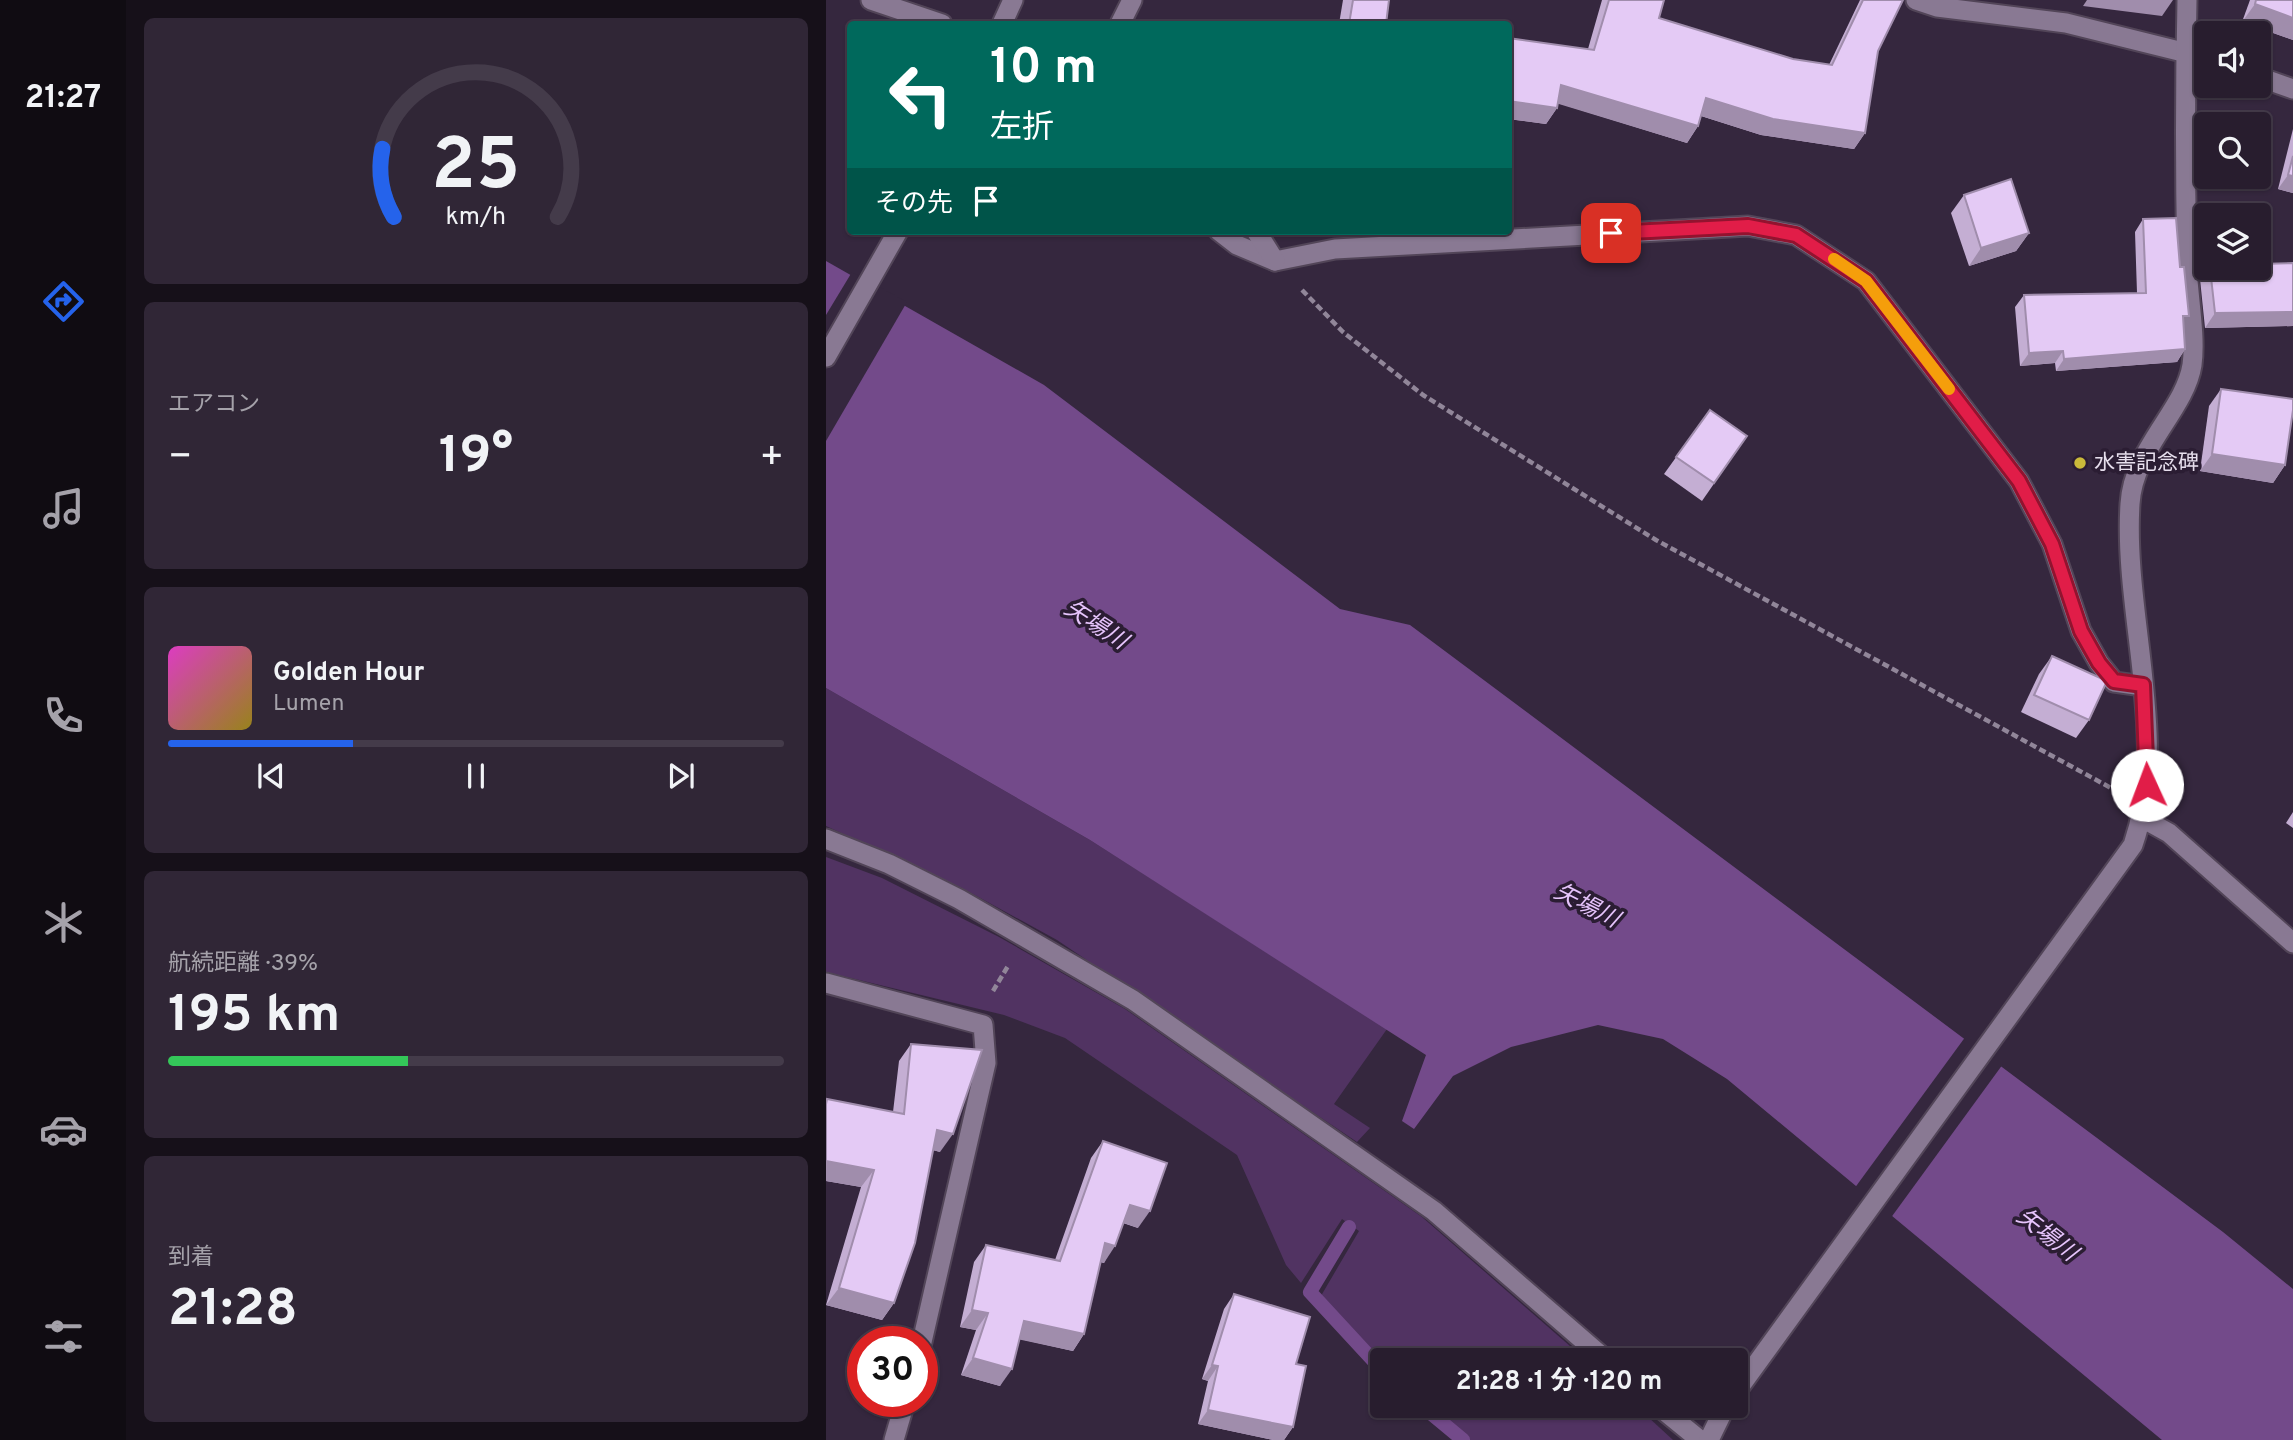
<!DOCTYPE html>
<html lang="ja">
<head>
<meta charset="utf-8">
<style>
  :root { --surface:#281d2e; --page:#302636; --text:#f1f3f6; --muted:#a5a2aa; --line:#443b4a; --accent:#2563eb }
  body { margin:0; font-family:Overpass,"Noto Sans JP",sans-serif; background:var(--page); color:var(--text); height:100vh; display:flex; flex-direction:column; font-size:26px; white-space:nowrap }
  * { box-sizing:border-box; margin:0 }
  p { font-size:23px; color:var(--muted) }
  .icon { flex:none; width:38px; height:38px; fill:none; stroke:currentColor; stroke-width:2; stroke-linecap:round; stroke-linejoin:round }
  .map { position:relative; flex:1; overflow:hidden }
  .drawer { display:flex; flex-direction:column; gap:18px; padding:18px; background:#161019; width:700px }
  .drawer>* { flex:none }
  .banner { position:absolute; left:21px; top:21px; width:665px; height:214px; border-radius:7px; box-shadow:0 2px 5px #0004,0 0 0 2px var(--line); background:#00695c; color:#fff; overflow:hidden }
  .fabs { position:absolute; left:1368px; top:21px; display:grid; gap:14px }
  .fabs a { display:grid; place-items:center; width:77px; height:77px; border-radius:7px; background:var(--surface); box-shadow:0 2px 5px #0004,0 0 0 2px var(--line); font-size:35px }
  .speed { position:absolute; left:21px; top:1326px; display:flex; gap:14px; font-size:35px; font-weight:700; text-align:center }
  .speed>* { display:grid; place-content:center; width:91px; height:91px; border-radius:50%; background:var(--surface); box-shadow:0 2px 5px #0004,0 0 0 2px var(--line); line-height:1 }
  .speed .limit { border:10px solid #d22; background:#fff; color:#111 }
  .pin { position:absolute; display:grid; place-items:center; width:60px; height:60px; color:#fff; margin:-30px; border-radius:14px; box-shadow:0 4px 10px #0006 }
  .me { position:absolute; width:77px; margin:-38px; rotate:358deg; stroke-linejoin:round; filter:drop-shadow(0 0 5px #0008) }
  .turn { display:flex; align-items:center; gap:24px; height:147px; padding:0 28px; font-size:32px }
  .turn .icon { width:91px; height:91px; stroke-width:2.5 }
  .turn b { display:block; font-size:49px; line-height:60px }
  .then { display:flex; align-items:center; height:66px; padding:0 28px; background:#0003; gap:14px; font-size:26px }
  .big { font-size:52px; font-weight:700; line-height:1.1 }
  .drawer .card { flex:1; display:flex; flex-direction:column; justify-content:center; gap:10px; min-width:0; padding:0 24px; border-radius:10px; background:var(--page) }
  .drawer .dial { align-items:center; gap:0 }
  .dial svg { height:182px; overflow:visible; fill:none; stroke:var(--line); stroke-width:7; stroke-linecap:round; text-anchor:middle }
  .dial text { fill:var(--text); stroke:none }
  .song { display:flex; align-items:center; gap:21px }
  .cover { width:84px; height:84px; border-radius:10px; background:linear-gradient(135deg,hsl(310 70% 55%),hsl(50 70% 35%)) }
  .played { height:7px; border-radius:4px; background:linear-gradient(90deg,var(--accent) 30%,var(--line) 30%) }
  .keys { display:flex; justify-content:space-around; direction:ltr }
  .heat { display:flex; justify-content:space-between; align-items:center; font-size:38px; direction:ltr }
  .charge { height:10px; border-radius:5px; background:linear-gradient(90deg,#34c759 39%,var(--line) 0) }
  .trip { position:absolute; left:544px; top:1348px; width:378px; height:70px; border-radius:7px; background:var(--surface); box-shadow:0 2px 5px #0004,0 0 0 2px var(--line); font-weight:700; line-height:70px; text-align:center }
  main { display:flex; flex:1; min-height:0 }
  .tabs { display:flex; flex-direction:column; width:126px; justify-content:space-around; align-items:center; background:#100c12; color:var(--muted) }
  .tabs .icon { width:49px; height:49px }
  .tabs .current { color:var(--accent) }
  .tabs b { font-size:32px; color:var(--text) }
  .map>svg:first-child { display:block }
  .green { fill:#513362 }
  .water { fill:#734a8a }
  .pier { fill:#35273e }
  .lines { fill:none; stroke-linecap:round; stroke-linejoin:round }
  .stream { stroke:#734a8a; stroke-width:14 }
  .service-casing { stroke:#524558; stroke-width:23 }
  .minor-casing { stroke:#524558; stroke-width:23 }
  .secondary-casing { stroke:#524558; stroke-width:23 }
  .path { stroke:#918699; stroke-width:4.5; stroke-dasharray:7 3.5; stroke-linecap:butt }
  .service { stroke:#897993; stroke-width:19 }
  .minor { stroke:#897993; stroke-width:19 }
  .secondary { stroke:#897993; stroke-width:19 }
  .wall { fill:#c4aed3 }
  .shaded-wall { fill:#a08dac }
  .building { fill:#e4caf5; stroke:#a08dac; stroke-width:2 }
  .route-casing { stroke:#92132f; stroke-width:18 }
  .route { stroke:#e11d48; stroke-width:12 }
  .slow { stroke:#f59e0b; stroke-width:12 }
  .poi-dot { fill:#caba3a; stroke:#2b1d33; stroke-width:2.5 }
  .labels { text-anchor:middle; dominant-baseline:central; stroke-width:7; stroke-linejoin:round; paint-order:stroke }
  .poi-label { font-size:21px; fill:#e7dfed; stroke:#2b1d33; text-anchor:start }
  .water-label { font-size:23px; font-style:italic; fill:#e7c5fd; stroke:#2b1d33 }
</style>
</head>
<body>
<main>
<nav class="tabs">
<b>21:27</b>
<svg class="icon current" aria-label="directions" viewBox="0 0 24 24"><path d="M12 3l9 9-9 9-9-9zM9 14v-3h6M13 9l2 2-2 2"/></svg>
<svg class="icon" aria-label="music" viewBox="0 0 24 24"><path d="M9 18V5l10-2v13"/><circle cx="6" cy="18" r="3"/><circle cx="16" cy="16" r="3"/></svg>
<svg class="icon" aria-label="phone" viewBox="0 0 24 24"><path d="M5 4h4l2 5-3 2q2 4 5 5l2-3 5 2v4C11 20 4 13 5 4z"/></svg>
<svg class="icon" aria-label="climate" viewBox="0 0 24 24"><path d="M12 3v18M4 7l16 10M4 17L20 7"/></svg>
<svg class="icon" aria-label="car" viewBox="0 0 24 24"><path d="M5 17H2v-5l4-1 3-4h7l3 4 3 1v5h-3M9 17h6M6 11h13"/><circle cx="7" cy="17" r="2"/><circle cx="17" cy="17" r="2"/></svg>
<svg class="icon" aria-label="filters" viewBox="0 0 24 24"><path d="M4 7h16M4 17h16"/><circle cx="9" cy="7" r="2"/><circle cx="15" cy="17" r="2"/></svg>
</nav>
<section class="drawer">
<div class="card dial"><svg viewBox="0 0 100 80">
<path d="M14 69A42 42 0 1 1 86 69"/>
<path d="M14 69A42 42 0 0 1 9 39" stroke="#2563eb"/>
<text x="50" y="56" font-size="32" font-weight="700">25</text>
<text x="50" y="72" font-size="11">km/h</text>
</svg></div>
<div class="card"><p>エアコン</p>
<div class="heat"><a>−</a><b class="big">19°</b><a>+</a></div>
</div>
<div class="card">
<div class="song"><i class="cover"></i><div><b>Golden Hour</b><p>Lumen</p></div></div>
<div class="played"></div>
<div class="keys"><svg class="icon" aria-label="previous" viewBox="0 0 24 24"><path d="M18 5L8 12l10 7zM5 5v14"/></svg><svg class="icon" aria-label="pause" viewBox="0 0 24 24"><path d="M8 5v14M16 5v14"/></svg><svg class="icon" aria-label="next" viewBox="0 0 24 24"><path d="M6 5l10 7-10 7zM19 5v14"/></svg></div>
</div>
<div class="card"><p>航続距離 · 39%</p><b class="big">195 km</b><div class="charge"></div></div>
<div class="card"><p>到着</p><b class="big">21:28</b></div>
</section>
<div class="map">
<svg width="1467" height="1440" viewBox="0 0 1467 1440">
  <rect width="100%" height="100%" fill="#35273e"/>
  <g class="green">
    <path d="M0,688l264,152 297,189 -53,75 36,24 -13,14 -300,-202 -95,-52 -136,-62z"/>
    <path d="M0,857l56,21 117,59 126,72 297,208 164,143h-204v10l-64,-69 41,-70 -17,-12 -41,64 -15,-18 -49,-110 -172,-117 -61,-23 -178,-43z"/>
    <path d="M595,1405h214l38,35h-210z"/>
  </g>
  <path class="water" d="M0,261l218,124 296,224 70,16 813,607 70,57v151h-131l-435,-361 -64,-40 -65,-14 -87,22 -58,29 -39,53 -12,-8 24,-66 -336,-215 -264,-152z"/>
  <g class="pier">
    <path d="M26,272l55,30 -81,139v-126z"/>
    <path d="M1140,1036l37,28 -113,155 -36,-30z"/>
  </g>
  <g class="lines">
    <g class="stream">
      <path d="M523,1227l-39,65 72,78"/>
      <path d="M595,1405l42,35"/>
    </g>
    <g class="service-casing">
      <g id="service">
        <path d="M45,0l71,24"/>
        <path d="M1090,0l21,7 129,16 141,35"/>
        <path d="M294,24l12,-24"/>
        <path d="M1433,77l34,12"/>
        <path d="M393,231l18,14 38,16 60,-12 413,-23 48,9 70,46 153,200 33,63 29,87 18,32 15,19 29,4"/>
        <path d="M430,231l19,30"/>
        <path d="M1316,818l27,15 124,110"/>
        <path d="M0,839l63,25 70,35 174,101 301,211 172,149"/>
        <path d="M0,983l157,42 3,38 -64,279"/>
        <path d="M831,1405l43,35"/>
        <path d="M68,1440l11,-38"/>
      </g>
    </g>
    <g class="minor-casing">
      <g id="minor">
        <path d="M910,1392l397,-547c37,-107 -10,-230 -3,-341 3,-55 55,-94 62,-139 4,-29 -4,-70 -5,-100 -2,-88 -2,-177 0,-265"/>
        <path d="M883,1440l17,-35"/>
      </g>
    </g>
    <g class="secondary-casing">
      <g id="secondary">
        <path d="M176,24l11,-24"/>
        <path d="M0,357l72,-126"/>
      </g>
    </g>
    <g class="path">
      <path d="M476,290l41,42 80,63 233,145 455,248"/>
      <path d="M167,991l15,-25"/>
    </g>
    <use href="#service" class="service"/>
    <use href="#minor" class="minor"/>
    <use href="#secondary" class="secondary"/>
  </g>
  <g class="wall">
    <path d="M517,0h46l-3,24h-47z"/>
    <path d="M776,0h62l-5,18 134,41 36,6 31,-65h43l-25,51 -13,82 -11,16 -93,-14 -60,-19 -3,10 -11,17 -129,-40 -1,5 -11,16 -38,-5v-81l80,11z"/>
    <path d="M1424,0h43v40l-51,-18z"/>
    <path d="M1467,129v64l-15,-4z"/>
    <path d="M1138,195l65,38 -13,18 -47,15 -18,-53z"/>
    <path d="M1317,219l40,104 2,26 -8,13 -121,9 -1,-8 -35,3 -5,-59 9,-12 113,-2 -2,-61z"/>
    <path d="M1467,263v63l-88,2 -5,-49 8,-11h51z"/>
    <path d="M1395,389l64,76 -12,18 -73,-12 9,-65z"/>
    <path d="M884,410l37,26 -45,65 -38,-27z"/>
    <path d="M1226,656l37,64 -13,18 -55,-26 18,-38z"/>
    <path d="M1467,812v16l-7,-5z"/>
    <path d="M85,1044l29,108 -7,-2 -39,153 -12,17 -56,-15 35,-118 -35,-6v-80l1,-2 66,13 6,-51z"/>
    <path d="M277,1141l35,87 -15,-5 -19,40 -4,-1 -16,72 -11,17 -53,-12 -20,47 -39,-11 15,-45 -16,-3 14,-65 12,-17 69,15 36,-102z"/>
    <path d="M408,1294l62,70 -3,63 -9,13h-11l-75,-16 10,-43 -6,-2 22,-70z"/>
  </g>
  <g class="shaded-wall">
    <path d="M1261,0h86l-11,16 -79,-10z"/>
    <path d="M1429,4l38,14v22l-51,-18z"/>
    <path d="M735,85l137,41 -11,17 -138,-42z"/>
    <path d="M880,98l159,35 -11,16 -93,-14 -66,-21z"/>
    <path d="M682,101l49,7 -11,16 -38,-5z"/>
    <path d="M1462,175l5,1v17l-15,-4z"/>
    <path d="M1203,233l-13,18 -47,15 12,-18z"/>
    <path d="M1467,312v14l-88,2 10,-15z"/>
    <path d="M1359,349l-8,13 -121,9 8,-12z"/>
    <path d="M1237,351l-8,12 -35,3 9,-13z"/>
    <path d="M1386,454l73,11 -12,18 -73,-12z"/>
    <path d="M111,1130l16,4 -13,18 -15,-4z"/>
    <path d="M0,1161l48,9 -13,17 -35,-6z"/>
    <path d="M304,1205l20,6 -12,17 -20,-7z"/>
    <path d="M279,1243l10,3 -11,17 -11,-4z"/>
    <path d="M13,1288l55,15 -12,17 -56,-15z"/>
    <path d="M146,1310l16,3 -12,17 -16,-3z"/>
    <path d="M198,1321l60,13 -11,17 -61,-13z"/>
    <path d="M147,1358l39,11 -12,17 -39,-11z"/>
    <path d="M386,1365l6,1 -10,15 -6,-2z"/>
    <path d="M382,1410l85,17 -9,13h-11l-75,-16z"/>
  </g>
  <g class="building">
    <path d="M527,0h36l-3,24h-37z"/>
    <path d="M783,0h55l-5,18 134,41 39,6 31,-65h40l-25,51 -13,82 -92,-14 -67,-21 -8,28 -137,-41 -4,23 -49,-7v-63l86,12z"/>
    <path d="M1430,0h37v18l-38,-14z"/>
    <path d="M1467,156v20l-5,-1z"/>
    <path d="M1185,179l18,54 -48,15 -17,-53z"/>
    <path d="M1350,218l4,49h4l5,49h-6l2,33 -121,10 -1,-8 -34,2 -5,-58 122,-2 -3,-74z"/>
    <path d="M1467,263v49l-78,1 -5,-45h49v-4z"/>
    <path d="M1395,389l72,10v11l-8,55 -73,-11z"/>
    <path d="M884,410l37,26 -33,47 -38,-26z"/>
    <path d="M1226,656l55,25 -18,39 -55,-25z"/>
    <path d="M85,1044l71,6 -29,84 -16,-4 -22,113 -21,60 -55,-15 35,-118 -48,-9v-57l1,-5 77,15z"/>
    <path d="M277,1141l64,22 -17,48 -20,-6 -15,41 -10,-3 -21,91 -60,-13 -12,48 -39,-11 15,-45 -16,-3 14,-65 74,16z"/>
    <path d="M408,1294l76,23 -14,47 10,2 -13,61 -85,-17 10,-44 -6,-1z"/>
  </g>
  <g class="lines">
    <g class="route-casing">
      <path id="route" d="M785,233l137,-7 48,9 70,46 153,200 33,63 29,87 18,32 15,18 29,4 4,100"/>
    </g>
    <use href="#route" class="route"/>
    <path class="slow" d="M1008,259l32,22 83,108"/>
  </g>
  <circle class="poi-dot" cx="1254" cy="463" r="7"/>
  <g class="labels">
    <g class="poi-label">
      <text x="1268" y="463">水害記念碑</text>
    </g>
    <g class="water-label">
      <text transform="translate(269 626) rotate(33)">矢場川</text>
      <text transform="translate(760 907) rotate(27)">矢場川</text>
      <text transform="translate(1220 1236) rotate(38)">矢場川</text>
    </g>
  </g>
</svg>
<div class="fabs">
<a><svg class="icon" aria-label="sound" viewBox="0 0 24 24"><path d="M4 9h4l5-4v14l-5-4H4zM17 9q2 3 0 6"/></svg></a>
<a><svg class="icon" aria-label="search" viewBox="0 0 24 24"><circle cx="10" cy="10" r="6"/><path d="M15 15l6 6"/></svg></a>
<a><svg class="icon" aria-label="layers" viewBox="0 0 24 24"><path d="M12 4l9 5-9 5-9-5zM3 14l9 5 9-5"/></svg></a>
</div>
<div class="speed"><div class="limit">30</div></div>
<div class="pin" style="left:785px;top:233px;background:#d93025"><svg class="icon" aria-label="arrive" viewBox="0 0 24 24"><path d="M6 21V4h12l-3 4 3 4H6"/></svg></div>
<svg class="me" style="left:1321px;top:785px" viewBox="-20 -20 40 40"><circle r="19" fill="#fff"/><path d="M0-13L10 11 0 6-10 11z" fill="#e11d48"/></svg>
<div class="trip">21:28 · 1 分 · 120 m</div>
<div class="banner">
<div class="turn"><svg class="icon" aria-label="left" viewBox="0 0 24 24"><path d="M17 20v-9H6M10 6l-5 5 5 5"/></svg><div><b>10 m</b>左折</div></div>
<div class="then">その先<svg class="icon" aria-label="arrive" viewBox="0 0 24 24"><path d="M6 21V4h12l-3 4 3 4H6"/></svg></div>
</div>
</div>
</main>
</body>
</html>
